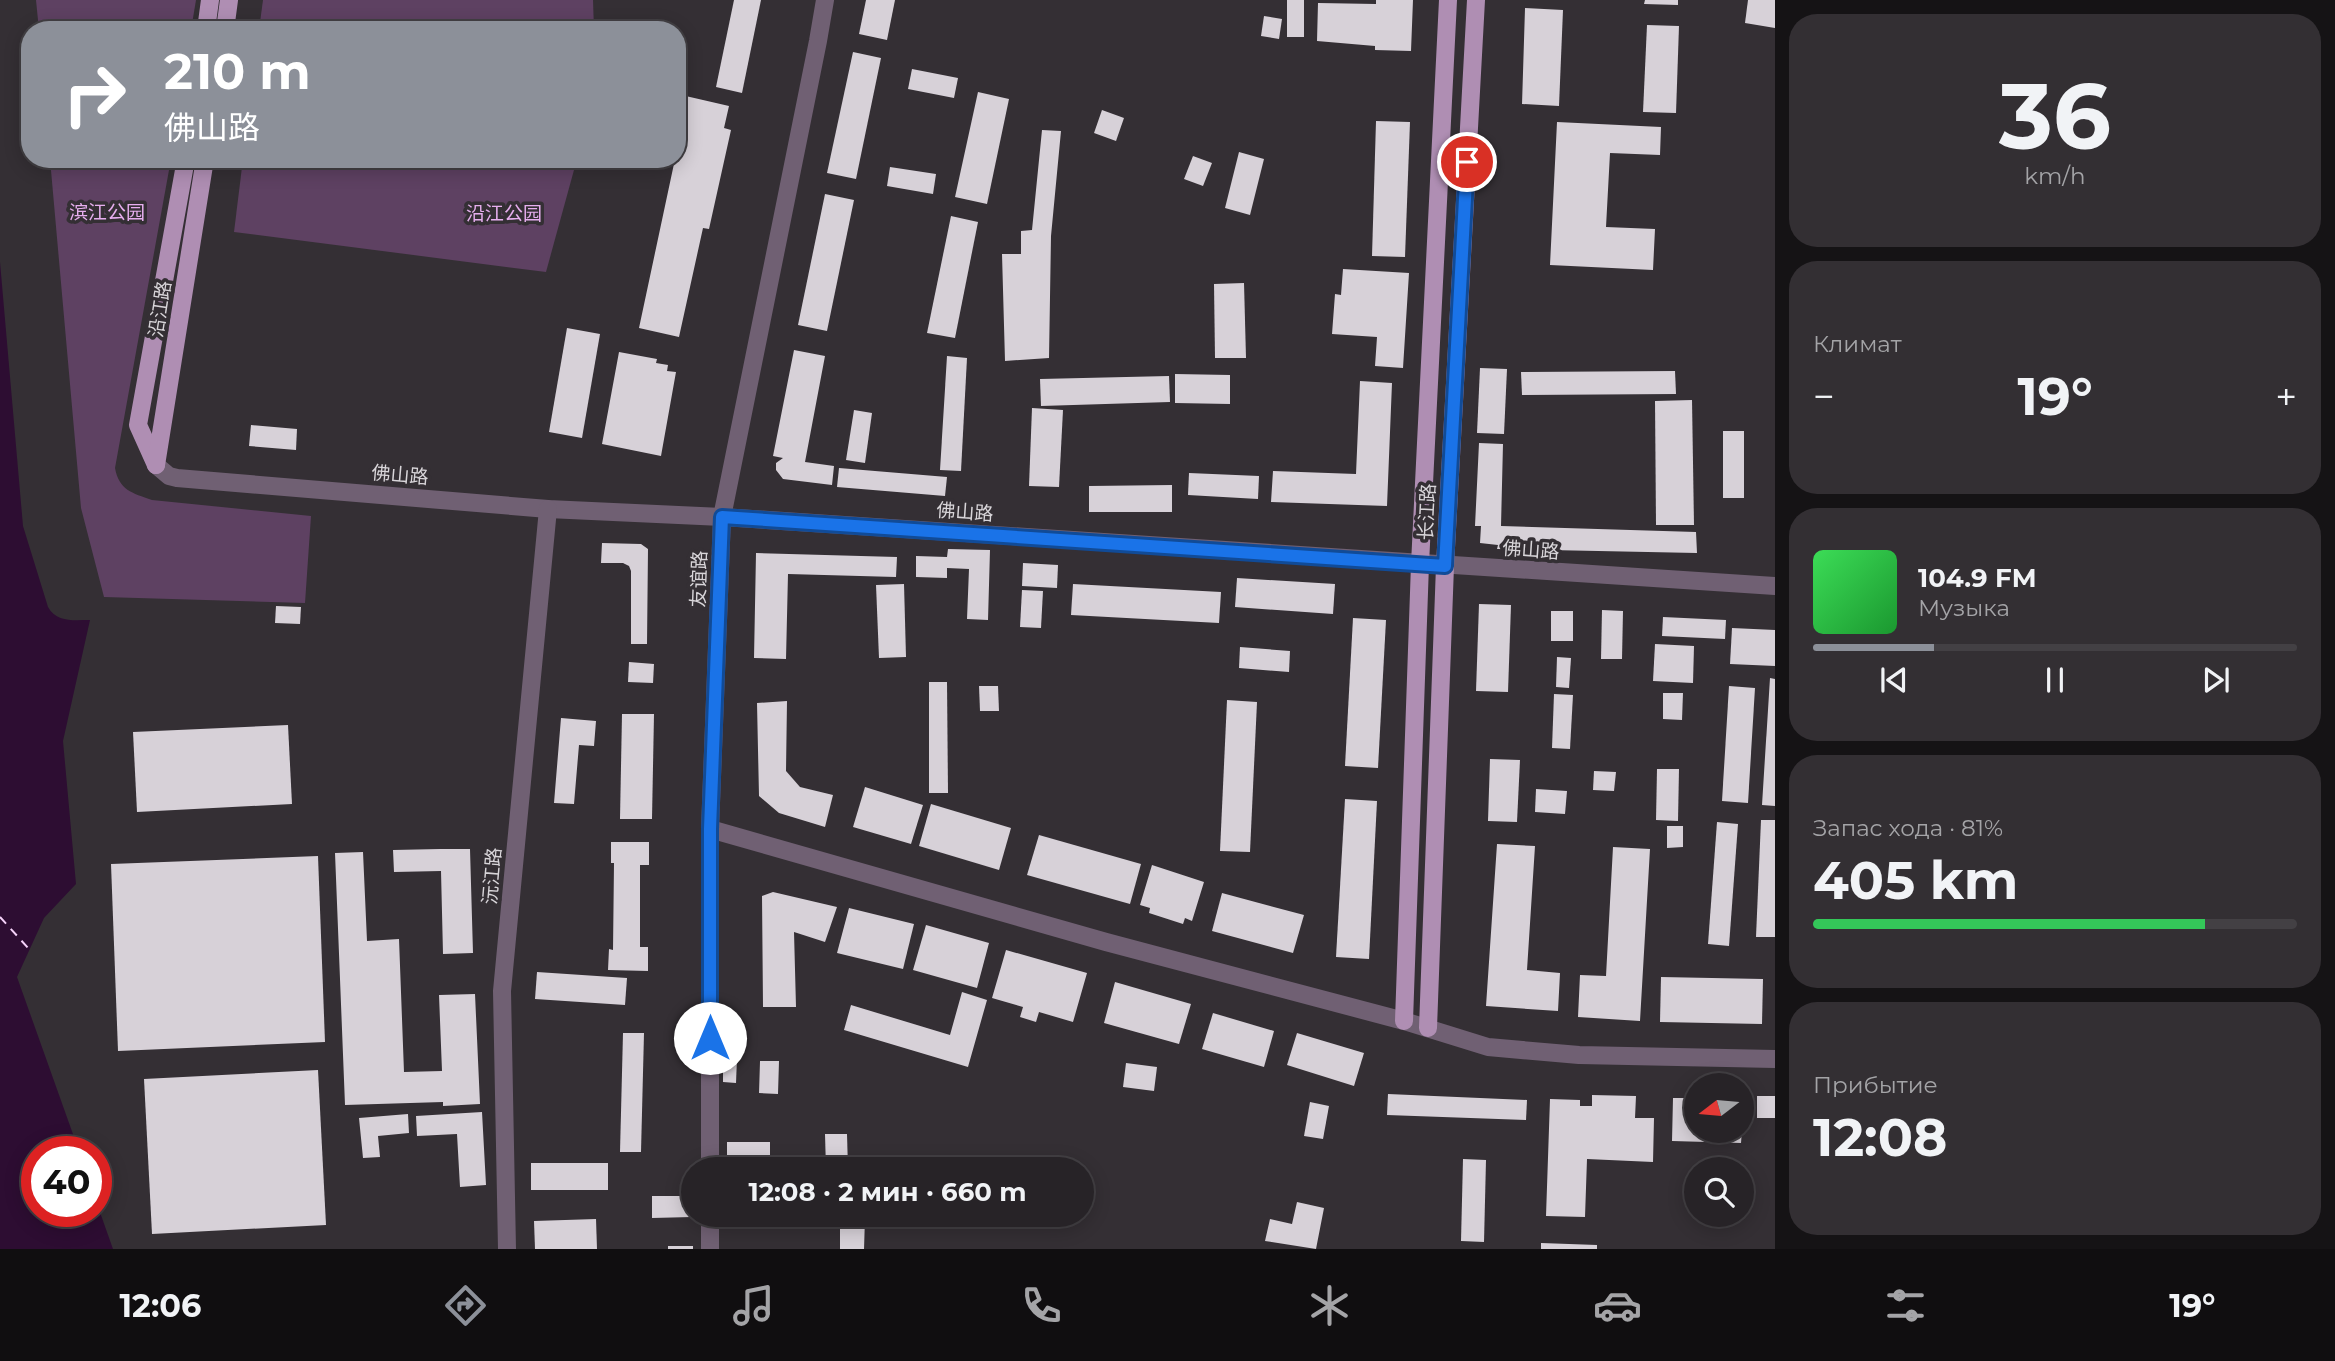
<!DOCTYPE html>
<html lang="ru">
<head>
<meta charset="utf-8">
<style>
  :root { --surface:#272327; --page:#332f33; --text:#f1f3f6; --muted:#a4a4a7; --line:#434044; --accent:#8c9099 }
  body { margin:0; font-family:Montserrat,"Noto Sans SC",sans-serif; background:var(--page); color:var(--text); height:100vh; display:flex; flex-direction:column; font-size:26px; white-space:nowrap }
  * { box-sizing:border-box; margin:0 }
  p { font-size:23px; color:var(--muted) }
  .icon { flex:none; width:38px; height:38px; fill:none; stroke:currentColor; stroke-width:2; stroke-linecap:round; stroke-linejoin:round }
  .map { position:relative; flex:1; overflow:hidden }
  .sheet { display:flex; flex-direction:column; gap:14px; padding:14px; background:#151315; width:560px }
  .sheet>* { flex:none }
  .top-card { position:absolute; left:21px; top:21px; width:665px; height:147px; border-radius:28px; box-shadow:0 4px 18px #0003,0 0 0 2px var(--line); background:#8c9099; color:#fff; overflow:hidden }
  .needle { width:46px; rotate:254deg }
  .buttons { position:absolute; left:1684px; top:1073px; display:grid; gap:14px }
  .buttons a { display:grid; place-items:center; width:70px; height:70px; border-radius:50%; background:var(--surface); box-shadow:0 4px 18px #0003,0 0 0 2px var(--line); font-size:35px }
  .speed { position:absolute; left:21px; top:1136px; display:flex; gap:14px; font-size:35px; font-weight:700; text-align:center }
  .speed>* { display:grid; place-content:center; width:91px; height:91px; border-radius:50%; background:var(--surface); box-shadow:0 4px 18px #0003,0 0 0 2px var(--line); line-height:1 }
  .speed .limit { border:10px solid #d22; background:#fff; color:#111 }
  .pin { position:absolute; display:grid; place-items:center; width:60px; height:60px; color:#fff; margin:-30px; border:4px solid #fff; border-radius:50%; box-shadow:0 2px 7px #0007 }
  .me { position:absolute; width:77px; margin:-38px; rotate:0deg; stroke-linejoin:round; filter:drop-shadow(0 0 5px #0008) }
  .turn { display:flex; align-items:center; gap:24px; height:147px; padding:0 28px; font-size:32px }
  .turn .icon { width:91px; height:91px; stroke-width:2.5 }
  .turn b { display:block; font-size:49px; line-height:60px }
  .big { font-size:52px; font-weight:700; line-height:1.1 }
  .sheet .card { flex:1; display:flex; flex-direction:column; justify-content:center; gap:10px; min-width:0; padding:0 24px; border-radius:28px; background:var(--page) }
  .sheet .dial { align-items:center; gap:0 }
  .dial b { font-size:91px; line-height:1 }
  .song { display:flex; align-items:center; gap:21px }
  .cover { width:84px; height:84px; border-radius:10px; background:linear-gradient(135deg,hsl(130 70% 55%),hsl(130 70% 35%)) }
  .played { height:7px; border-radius:4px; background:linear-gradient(90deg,var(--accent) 25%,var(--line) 25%) }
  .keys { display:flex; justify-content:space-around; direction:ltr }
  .heat { display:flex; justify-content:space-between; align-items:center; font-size:38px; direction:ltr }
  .charge { height:10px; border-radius:5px; background:linear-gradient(90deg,#34c759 81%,var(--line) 0) }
  .trip { position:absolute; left:681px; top:1157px; width:413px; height:70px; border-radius:35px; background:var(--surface); box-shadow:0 4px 18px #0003,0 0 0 2px var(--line); font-weight:700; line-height:70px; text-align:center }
  .menu { display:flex; height:112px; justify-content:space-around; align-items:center; background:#100e10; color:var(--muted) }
  .menu .icon { width:49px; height:49px }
  .menu .selected { color:var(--accent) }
  .menu b { font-size:32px; color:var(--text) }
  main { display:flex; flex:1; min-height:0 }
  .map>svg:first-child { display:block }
  .green { fill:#5e4162 }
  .water { fill:#2d0d32 }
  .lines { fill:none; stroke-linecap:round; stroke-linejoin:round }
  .ferry { stroke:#f5d2f9; stroke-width:2; stroke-dasharray:9 7; stroke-linecap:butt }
  .building { fill:#d7d1d8 }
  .minor { stroke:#706073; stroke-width:18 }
  .major { stroke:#af8eb3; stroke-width:18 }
  .route-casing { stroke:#114b97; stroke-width:18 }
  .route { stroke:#1a73e8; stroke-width:12 }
  .labels { text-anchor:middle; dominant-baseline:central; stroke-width:7; stroke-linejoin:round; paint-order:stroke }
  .park-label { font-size:19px; fill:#e6aeee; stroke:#342f34 }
  .street-label { font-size:19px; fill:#d8d5d9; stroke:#342f34 }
</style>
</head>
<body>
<main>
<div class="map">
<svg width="1775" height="1249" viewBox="0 0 1775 1249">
  <rect width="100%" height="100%" fill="#342f34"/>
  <g class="green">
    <path d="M36,0h160l-5,30h-152z"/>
    <path d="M263,0h330l1,30h-335z"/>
    <path d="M50,159h121l-56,309c4,22 17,25 37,32l159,16 -6,87 -201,-6 -23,-89z"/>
    <path d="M243,159h334l-31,113 -312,-40z"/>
  </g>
  <path class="water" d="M0,262l23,264 25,81c9,16 26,13 42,13l-27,121 13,143 -32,34 -27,59 62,174 -42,1v59h59v-10l17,48h-113z"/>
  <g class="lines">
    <path class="ferry" d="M0,917l29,32"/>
  </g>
  <g class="building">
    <path d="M734,0h27l-19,93 -26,-6z"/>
    <path d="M866,0h29l-8,40 -28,-6z"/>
    <rect x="1287" y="0" width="17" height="37"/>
    <path d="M1376,0h37l-2,51 -36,-1v-4l-58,-5 1,-38 58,1z"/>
    <path d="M1645,0h33v5l-34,-1z"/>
    <path d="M1748,0h27v28l-30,-5z"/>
    <path d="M1525,8l38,2 -4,96 -37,-2z"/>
    <path d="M1264,16l18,3 -3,20 -18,-3z"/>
    <path d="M1647,25l32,1 -3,87 -33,-1z"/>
    <path d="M853,52l28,6 -25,121 -29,-6z"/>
    <path d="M912,69l46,9 -4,20 -46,-9z"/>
    <path d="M978,92l31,7 -22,105 -32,-7z"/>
    <path d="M677,94l52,12 -5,22 7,2 -22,99 -6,-1 -24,109 -40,-9 36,-169h2l7,-38 -7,-1z"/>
    <path d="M1102,110l22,8 -8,23 -22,-8z"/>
    <path d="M1376,121l34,1 -5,135 -33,-1z"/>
    <path d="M1557,122l104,5 -1,28 -50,-2 -4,74 49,2 -2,41 -103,-5z"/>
    <path d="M1042,130l19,1 -10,105 -2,122 -44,3 -3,-107h19v-23l11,-1z"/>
    <path d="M1239,152l25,7 -14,56 -25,-7z"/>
    <path d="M1193,156l19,7 -9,23 -19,-7z"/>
    <path d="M890,167l46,7 -3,20 -46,-8z"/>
    <path d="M825,194l29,6 -27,131 -29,-6z"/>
    <path d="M951,216l27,6 -23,116 -28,-5z"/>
    <path d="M1343,269l66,4 -6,95 -28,-2 2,-29 -45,-3 3,-40 6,1z"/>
    <path d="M1244,283l2,75h-31l-1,-74z"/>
    <path d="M567,328l33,6 -18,104 -33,-6z"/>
    <path d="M794,350l31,6 -20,106 29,4 -2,19 -49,-6 -7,-9v-7l7,-5 -10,-2z"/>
    <path d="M619,352l38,7 -1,4 12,2 -1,6 9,1 -15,84 -59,-12z"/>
    <path d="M947,356l20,2 -6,113 -21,-1z"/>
    <path d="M1480,368l27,1 -3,65 -27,-1z"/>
    <path d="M1675,371l1,23 -154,1 -1,-23z"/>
    <path d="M1175,374l55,1v29l-55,-1z"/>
    <path d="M1169,376l1,26 -129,4 -1,-27z"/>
    <path d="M1360,381l32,2 -5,123 -116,-4 2,-31 83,3z"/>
    <path d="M1692,400l2,125h-38l-1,-124z"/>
    <path d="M1032,408l31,2 -4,77 -30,-1z"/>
    <path d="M854,410l18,3 -7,50 -19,-3z"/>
    <path d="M251,425l46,4 -1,21 -47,-4z"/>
    <rect x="1723" y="431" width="21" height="67"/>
    <path d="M1479,443l24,1 -2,82 195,6 1,21 -200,-4 1,-4 -18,-2 1,-17h-6z"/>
    <path d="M839,468l108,9 -2,19 -108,-9z"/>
    <path d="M1189,473l70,3 -1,23 -70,-4z"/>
    <path d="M1172,485v27h-83v-26z"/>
    <path d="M602,543l39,1 7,5 -1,95h-16v-73l-2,-5 -6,-3h-22z"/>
    <path d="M948,549l42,1 -2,70 -21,-1 2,-50 -22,-1v10l-31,-1v-21l31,1z"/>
    <path d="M756,553l141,4 -1,20 -108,-3 -2,85 -32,-1z"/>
    <path d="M1023,563l35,2 -1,23 -35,-2z"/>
    <path d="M1237,578l98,6 -2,30 -98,-7z"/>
    <path d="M904,584l2,73 -27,1 -3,-73z"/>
    <path d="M1073,584l148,8 -2,31 -148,-8z"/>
    <path d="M1022,590l21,1 -2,37 -21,-1z"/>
    <path d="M1479,604l32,1 -3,87 -32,-1z"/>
    <path d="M276,606l25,1 -1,17 -25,-1z"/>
    <path d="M1602,610l21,1 -1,48h-21z"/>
    <rect x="1551" y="611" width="22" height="30"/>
    <path d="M1663,617l63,3 -1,19 -63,-3z"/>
    <path d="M1353,618l33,2 -8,148 -33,-2z"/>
    <path d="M1732,628l43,2v36l-45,-2z"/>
    <path d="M1655,644l39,2 -1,37 -40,-2z"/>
    <path d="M1240,647l50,4 -1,21 -50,-4z"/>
    <path d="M1557,657l14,1 -2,30 -13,-1z"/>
    <path d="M629,662l25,2 -1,19 -25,-1z"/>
    <path d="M1770,678l5,1v127l-13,-1z"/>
    <path d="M929,682h18l1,111h-19z"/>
    <path d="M979,686h19l1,25h-19z"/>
    <path d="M1729,686l26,2 -7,115 -26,-2z"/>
    <path d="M1663,693h20l-1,27 -19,-1z"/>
    <path d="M1554,694l19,1 -3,54 -18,-1z"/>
    <path d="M1227,700l30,2 -7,150 -30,-1z"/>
    <path d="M787,701l-1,70 14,16 33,8 -8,32 -46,-14 -20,-17 -2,-93z"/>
    <path d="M622,714h32l-2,105h-32z"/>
    <path d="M561,718l35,3 -2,25 -15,-1 -5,59 -20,-1z"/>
    <path d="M288,725l4,79 -155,8 -4,-80z"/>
    <path d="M1490,759l30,1 -3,62 -29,-1z"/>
    <path d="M1657,769h22l-1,52 -22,-1z"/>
    <path d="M1594,771l22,1 -2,19 -21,-1z"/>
    <path d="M865,787l58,18 -12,39 -58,-17z"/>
    <path d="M1536,789l31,2 -2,23 -30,-2z"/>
    <path d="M1345,799l32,2 -8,158 -33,-2z"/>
    <path d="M931,804l80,24 -12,42 -80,-24z"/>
    <path d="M1761,820h14v117h-19z"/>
    <path d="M1717,822l21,2 -9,122 -21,-2z"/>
    <path d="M1667,826h16v21l-16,1z"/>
    <path d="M1039,835l102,29 -11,40 -103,-29z"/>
    <path d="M611,842h38v23h-9v82h8v24l-40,-1 1,-21 4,1 1,-87h-3z"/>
    <path d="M1497,844l38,2 -8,124 33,3 -2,38 -72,-5z"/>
    <path d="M1613,847l37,2 -10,172 -62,-4 2,-42 26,1z"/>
    <path d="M440,849h30l3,104 -30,1 -2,-83 -47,1 -1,-22z"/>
    <path d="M363,852l4,89 32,-2 5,133 38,-1 -3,-76 36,-1 5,110 -37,2v-4l-98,3 -10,-252z"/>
    <path d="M318,856l7,186 -207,9 -7,-187z"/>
    <path d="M1152,865l52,17 -12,39 -7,-3 -2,6 -34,-11 1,-5 -10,-3z"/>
    <path d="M773,892l64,15 -12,35 -31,-10 2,75h-33l-1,-111z"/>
    <path d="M1222,893l82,22 -11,38 -81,-22z"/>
    <path d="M849,908l65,16 -11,45 -66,-16z"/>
    <path d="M926,925l63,18 -12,45 -64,-18z"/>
    <path d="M1006,950l81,23 -14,49 -34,-10 -3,10 -16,-5 3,-10 -31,-9z"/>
    <path d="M537,972l90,6 -2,27 -90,-6z"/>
    <path d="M1661,977l102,2 -1,45 -102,-2z"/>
    <path d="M1115,982l76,22 -12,40 -75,-21z"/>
    <path d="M962,992l25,8 -19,67 -124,-37 7,-25 99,30z"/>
    <path d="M1213,1013l61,18 -10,36 -62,-18z"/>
    <path d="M623,1033h21l-3,119h-21z"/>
    <path d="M1297,1033l67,20 -10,33 -67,-21z"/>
    <path d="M723,1058h14l-1,25 -13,-1z"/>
    <path d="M760,1061h19l-1,33 -19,-1z"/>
    <path d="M1126,1063l31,4 -3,24 -31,-4z"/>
    <path d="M318,1070l8,155 -174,9 -8,-155z"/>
    <path d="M1388,1094l139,6 -1,20 -139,-5z"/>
    <path d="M1592,1095l44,1 -1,22h19l-1,44 -66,-3 -2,58 -39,-1 4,-117 30,1v6h12z"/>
    <rect x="1757" y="1096" width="18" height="22"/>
    <path d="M1673,1098h23v32h46l-1,13 -69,-2z"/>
    <path d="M1310,1102l19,4 -6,33 -19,-3z"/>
    <path d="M482,1112l4,73 -26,2 -3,-53 -40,2 -1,-20z"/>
    <path d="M408,1114l1,19 -31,3 2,21 -17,1 -4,-40z"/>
    <path d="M825,1134h22l1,35h-22z"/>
    <rect x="727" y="1142" width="43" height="27"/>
    <path d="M1463,1159l23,1 -2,82 -23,-1z"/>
    <rect x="531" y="1163" width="77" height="27"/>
    <path d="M652,1196h40v21l-40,1z"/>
    <path d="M1297,1202l27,6 -8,41 -51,-8 5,-22 22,5z"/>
    <path d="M840,1216l25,1 -1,32h-24z"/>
    <path d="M596,1219l1,30h-62l-1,-28z"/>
    <path d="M1541,1243l56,2v4h-56z"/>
    <rect x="668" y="1246" width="25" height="3"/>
  </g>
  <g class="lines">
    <g class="minor">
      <path d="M156,465l13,11 8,2 371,31 174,8 1053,69"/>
      <path d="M710,829l396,113 298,79 84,26 91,8 196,4"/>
      <path d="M710,1169v-340l12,-312 96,-476 7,-41"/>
      <path d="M710,1214v35"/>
      <path d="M507,1249l-5,-258 46,-482"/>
    </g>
    <g class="major">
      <path d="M206,30l4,-30"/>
      <path d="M225,30l4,-30"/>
      <path d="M156,465l-18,-40 48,-266"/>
      <path d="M156,465l49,-306"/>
      <path d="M1404,1021l16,-457 28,-564"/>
      <path d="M1428,1028l17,-462 31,-566"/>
    </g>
  </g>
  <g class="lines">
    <g class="route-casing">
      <path id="route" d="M710,1038v-209l12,-312 723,49 22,-404"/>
    </g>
    <use href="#route" class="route"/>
  </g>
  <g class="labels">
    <g class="park-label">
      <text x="107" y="212">滨江公园</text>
      <text x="504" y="213">沿江公园</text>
    </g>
    <g class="street-label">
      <text transform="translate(160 309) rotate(-81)">沿江路</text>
      <text transform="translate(400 475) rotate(5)">佛山路</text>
      <text transform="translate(965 512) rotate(4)">佛山路</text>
      <text transform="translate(1427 512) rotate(-87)">长江路</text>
      <text transform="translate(1531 550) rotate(4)">佛山路</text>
      <text transform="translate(699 579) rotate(-88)">友谊路</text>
      <text transform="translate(492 876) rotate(-85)">沅江路</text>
    </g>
  </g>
</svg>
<div class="buttons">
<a><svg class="needle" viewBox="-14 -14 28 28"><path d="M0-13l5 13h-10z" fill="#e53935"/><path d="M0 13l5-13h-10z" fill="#a4a4a7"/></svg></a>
<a><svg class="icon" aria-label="search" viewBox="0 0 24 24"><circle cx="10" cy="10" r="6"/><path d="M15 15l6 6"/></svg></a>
</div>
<div class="speed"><div class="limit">40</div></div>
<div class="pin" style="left:1467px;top:162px;background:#d93025"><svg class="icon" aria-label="arrive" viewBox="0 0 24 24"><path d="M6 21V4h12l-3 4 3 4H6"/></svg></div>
<svg class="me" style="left:710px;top:1038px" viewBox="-20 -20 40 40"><circle r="19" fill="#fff"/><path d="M0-13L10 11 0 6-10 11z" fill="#1a73e8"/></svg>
<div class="trip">12:08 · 2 мин · 660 m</div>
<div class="top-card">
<div class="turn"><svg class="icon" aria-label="right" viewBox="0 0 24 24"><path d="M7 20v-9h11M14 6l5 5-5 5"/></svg><div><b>210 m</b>佛山路</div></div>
</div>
</div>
<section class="sheet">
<div class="card dial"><b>36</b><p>km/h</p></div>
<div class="card"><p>Климат</p>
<div class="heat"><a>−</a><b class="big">19°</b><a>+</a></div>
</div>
<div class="card">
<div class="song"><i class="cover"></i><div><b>104.9 FM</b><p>Музыка</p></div></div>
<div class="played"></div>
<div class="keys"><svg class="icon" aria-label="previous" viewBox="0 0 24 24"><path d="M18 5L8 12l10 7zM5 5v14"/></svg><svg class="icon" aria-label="pause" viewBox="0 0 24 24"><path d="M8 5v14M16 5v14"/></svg><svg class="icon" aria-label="next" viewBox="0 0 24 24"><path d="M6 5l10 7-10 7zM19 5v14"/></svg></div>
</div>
<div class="card"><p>Запас хода · 81%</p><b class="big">405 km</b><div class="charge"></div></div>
<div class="card"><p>Прибытие</p><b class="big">12:08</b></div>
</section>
</main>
<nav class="menu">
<b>12:06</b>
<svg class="icon selected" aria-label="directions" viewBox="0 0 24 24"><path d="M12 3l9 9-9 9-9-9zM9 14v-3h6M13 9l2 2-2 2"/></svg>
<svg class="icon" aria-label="music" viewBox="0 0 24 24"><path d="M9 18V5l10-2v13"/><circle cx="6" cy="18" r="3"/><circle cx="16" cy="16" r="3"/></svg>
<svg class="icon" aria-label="phone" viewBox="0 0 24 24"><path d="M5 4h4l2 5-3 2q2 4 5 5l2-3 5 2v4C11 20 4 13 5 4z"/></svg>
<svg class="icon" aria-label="climate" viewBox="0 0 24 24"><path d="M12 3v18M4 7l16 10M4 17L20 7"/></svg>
<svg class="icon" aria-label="car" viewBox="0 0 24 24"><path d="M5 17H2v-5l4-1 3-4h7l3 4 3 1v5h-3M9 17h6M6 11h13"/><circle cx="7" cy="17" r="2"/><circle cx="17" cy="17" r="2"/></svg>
<svg class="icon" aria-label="filters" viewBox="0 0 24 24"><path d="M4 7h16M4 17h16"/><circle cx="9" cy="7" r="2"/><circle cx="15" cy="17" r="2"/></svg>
<b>19°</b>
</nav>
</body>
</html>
